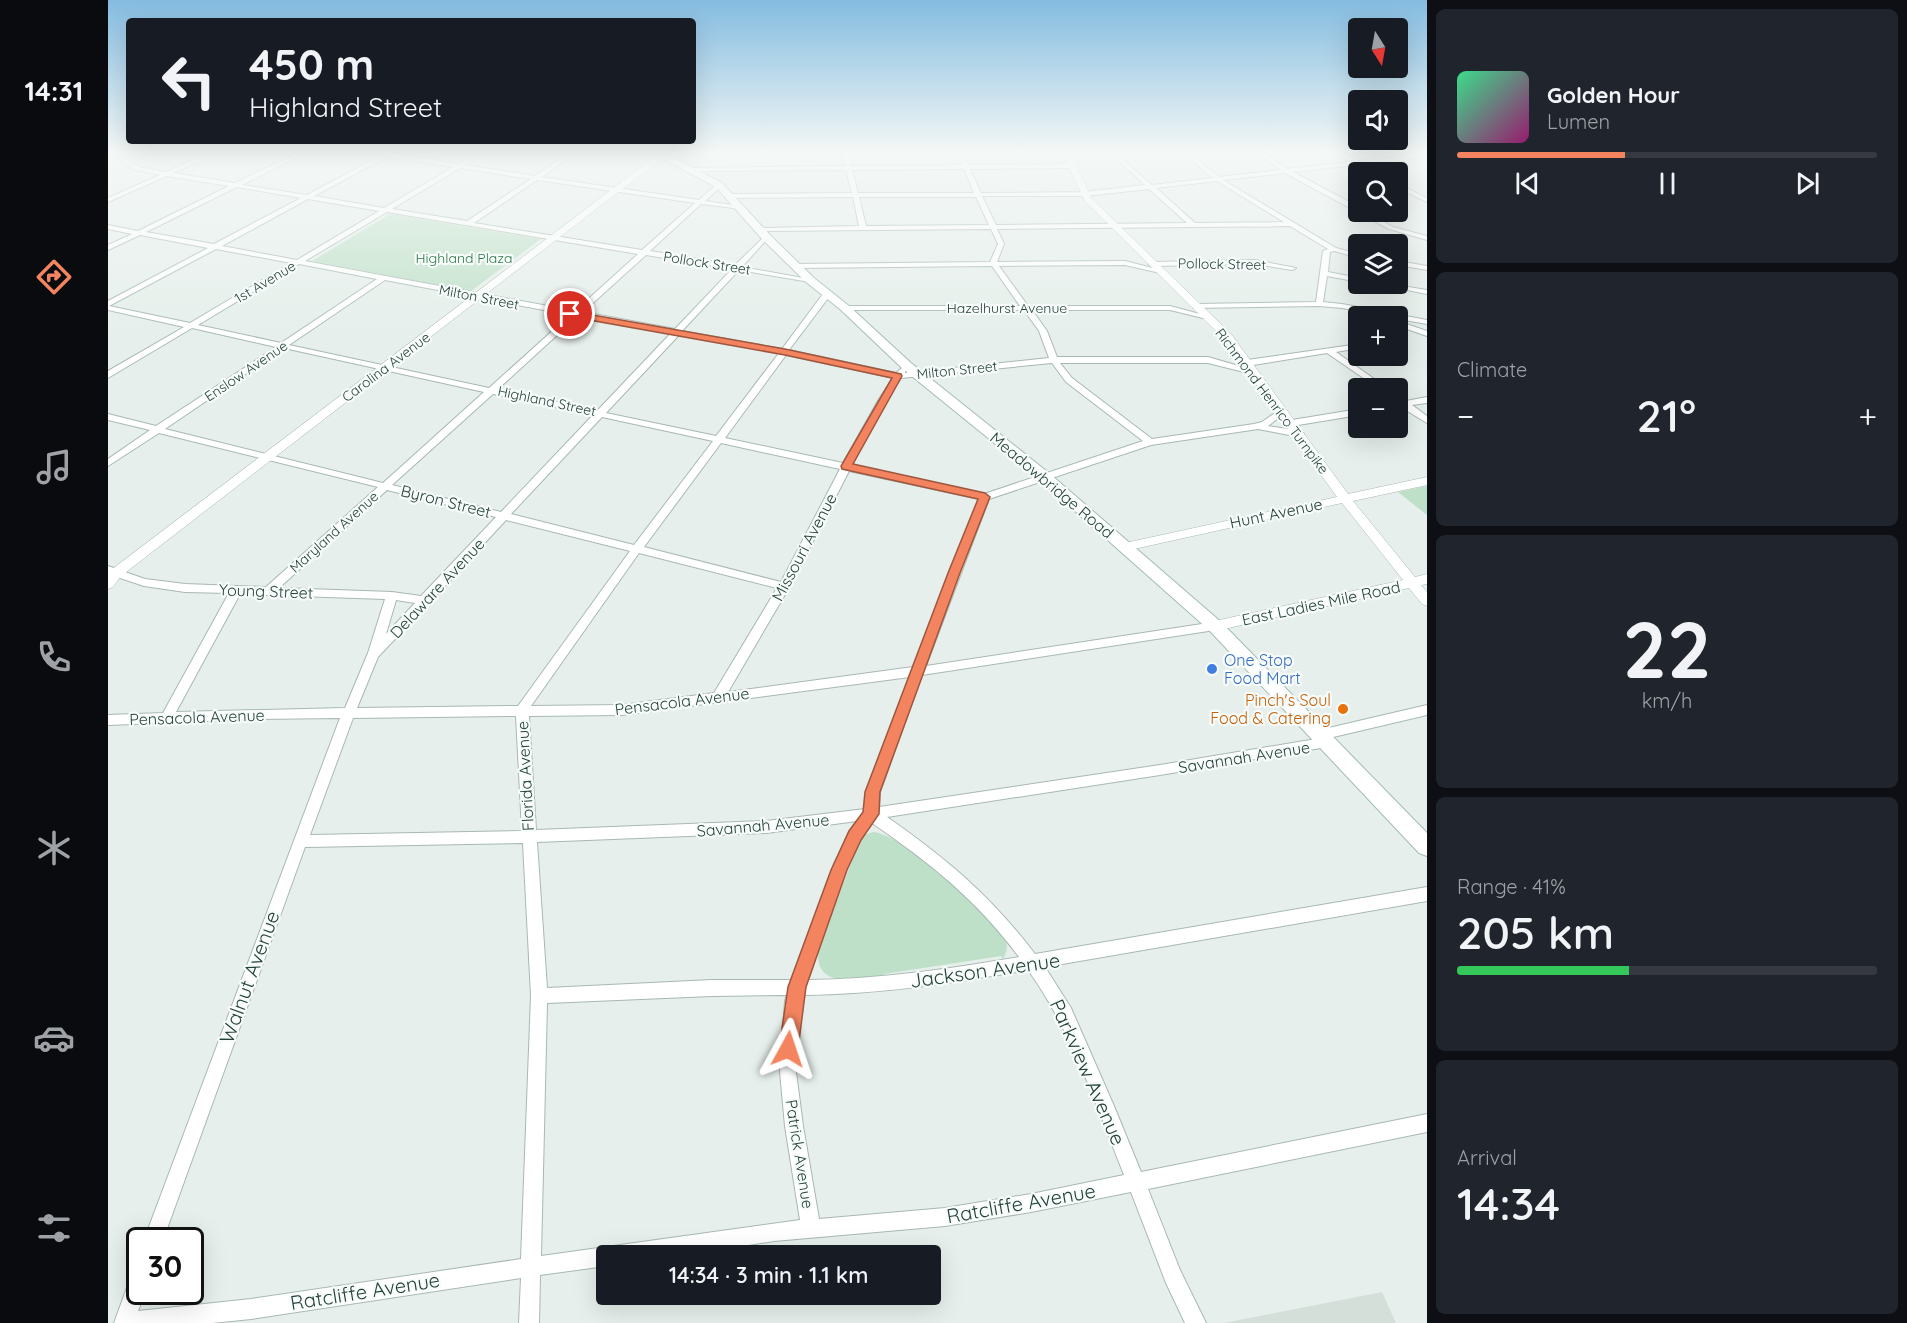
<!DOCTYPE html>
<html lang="en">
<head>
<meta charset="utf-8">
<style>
  :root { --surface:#171b24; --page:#20242c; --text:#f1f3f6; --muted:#9ea1a6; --line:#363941; --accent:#f4845f }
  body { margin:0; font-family:Quicksand,sans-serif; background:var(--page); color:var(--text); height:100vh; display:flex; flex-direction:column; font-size:22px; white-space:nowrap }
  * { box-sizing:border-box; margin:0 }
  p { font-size:20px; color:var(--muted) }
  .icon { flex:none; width:33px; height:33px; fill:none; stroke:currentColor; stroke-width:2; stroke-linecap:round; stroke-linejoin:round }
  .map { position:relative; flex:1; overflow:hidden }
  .drawer { display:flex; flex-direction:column; gap:9px; padding:9px; background:#0d0f14; width:480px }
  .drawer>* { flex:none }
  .banner { position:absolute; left:18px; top:18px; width:570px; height:126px; border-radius:6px; box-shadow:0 6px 24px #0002; background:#171b24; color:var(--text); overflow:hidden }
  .needle { width:39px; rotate:169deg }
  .buttons { position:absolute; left:1240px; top:18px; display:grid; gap:12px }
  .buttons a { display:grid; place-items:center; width:60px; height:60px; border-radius:6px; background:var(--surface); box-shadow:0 6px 24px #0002; font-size:30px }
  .speed { position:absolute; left:18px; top:1227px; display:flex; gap:12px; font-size:30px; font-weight:700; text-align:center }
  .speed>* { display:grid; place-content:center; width:78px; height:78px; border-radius:50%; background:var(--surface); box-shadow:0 6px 24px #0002; line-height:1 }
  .speed .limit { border:3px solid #111; border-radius:9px; background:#fff; color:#111 }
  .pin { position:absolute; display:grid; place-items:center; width:51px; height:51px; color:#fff; margin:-26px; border:3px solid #fff; border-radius:50%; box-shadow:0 2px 6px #0007 }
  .me { position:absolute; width:66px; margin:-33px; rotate:5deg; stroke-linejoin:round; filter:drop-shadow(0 0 4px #0008) }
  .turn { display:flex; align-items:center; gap:21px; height:126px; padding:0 24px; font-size:27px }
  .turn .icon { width:78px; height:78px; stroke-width:2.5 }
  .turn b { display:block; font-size:42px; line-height:51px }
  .big { font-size:45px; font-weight:600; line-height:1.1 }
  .drawer .card { flex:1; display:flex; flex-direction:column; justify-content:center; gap:9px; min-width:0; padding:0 21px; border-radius:9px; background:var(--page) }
  .drawer .dial { align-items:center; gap:0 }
  .dial b { font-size:78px; line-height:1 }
  .song { display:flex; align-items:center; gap:18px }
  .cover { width:72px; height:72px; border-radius:9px; background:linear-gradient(135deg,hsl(150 70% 55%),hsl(320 70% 35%)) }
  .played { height:6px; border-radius:3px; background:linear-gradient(90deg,var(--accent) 40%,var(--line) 40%) }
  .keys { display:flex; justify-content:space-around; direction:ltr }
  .heat { display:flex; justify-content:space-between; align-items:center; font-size:33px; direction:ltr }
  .charge { height:9px; border-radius:4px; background:linear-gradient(90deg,#34c759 41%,var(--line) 0) }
  .trip { position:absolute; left:488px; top:1245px; width:345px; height:60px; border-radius:6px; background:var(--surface); box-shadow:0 6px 24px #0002; font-weight:600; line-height:60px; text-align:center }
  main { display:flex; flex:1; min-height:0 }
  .menu { display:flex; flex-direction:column; width:108px; justify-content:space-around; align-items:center; background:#090b0e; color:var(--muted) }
  .menu .icon { width:42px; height:42px }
  .menu .on { color:var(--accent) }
  .menu b { font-size:27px; color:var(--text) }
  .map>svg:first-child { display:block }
  .built { fill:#d4dfda }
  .green { fill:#bfe0c8 }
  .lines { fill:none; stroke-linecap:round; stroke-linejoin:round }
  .minor-casing { stroke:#a8b8b2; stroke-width:2 }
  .tertiary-casing { stroke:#a8b8b2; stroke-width:1 }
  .secondary-casing { stroke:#a4bbb3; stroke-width:2 }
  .minor { fill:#fff; fill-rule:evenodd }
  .tertiary { fill:#fff; fill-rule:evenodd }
  .secondary { fill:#fff; fill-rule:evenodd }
  .route { fill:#f4845f; stroke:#9f563e; stroke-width:1.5 }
  .shop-dot { fill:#3f7fe0; stroke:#f7fbf9; stroke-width:2 }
  .food-dot { fill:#e8710a; stroke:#f7fbf9; stroke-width:2 }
  .labels { text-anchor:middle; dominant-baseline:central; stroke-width:4.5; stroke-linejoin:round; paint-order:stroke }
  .far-park-label { font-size:14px; fill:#2d7a4b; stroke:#f7fbf9 }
  .far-street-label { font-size:14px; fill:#24423a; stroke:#f7fbf9 }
  .street-label { font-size:16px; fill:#24423a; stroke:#f7fbf9 }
  .shop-label { font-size:16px; fill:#366cbe; stroke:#f7fbf9; text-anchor:start }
  .food-label { font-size:16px; fill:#c56008; stroke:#f7fbf9; text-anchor:end }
  .near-street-label { font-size:20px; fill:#24423a; stroke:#f7fbf9 }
</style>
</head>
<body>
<main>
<nav class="menu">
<b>14:31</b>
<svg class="icon on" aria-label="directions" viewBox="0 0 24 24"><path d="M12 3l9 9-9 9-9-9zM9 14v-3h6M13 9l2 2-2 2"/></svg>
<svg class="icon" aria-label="music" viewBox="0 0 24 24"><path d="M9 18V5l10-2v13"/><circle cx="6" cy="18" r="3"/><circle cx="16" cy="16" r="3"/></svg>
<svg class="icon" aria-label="phone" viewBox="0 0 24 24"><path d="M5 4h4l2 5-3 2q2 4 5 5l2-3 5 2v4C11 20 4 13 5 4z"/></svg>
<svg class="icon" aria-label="climate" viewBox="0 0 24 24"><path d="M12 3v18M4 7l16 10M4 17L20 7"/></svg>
<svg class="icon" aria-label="car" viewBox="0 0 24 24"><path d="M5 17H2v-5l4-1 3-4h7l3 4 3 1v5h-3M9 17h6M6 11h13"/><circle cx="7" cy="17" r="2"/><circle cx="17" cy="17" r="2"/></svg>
<svg class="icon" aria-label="filters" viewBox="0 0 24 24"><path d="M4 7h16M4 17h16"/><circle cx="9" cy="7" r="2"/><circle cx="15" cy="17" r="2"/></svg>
</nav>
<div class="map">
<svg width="1319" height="1323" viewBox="0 0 1319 1323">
  <rect width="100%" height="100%" fill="#e6efeb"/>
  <path class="built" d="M1274,1292l14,31h-172z"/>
  <g class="green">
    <path d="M282,214l150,25h1l-70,52 -159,-30z"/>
    <path d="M1319,486v29l-29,-23z"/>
    <path d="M765,832c26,0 126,86 133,110 2,6 0,12 -3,17l-2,-3 -117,18 1,7c-26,0 -74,8 -66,-33l39,-103 6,-10z"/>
  </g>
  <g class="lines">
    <g class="minor-casing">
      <g id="minor">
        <path d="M0,152h7l24,15 27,5 45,-20h8l-46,21 62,10 64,-31h8l-65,33 65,10 73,-39 -19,-4h27l70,12 21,-12h7l-21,13 70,11 35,-24h7l-35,25 157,23 18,-16h4v2l-16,15 34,5 3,2 -1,1 -40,-5 -51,47 85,14 31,-30 3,2 -1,1 -26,29 72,13 -4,2 -71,-12 -57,61 100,18 43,-58h3l4,2 -43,57 107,23 6,-5 3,1v4l144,-15 -10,-27 -15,-21h-179l-4,-2 4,-2h175l-28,-40 -198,2 -4,-2 4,-2 196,-2 8,-18 -7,-15 -233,2 -3,-2 1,-1 103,-2 -6,-29 -124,1 -3,-2 3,-2 123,-1 -6,-23 -156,1 -2,-3 157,-2 -3,-14h6l3,14 111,-1 -6,-13h6l6,13 104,-1 3,2 -3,2 -102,1 11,24 104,-1 60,-7 -27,-25 2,-3 32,28 61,-7 -31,-26h7l30,25 61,-7 -23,-18h7l23,17 64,-7 -16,-10h7l16,9 69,-8v4l-64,7 13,8h-7l-13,-7 -63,7 66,35v5h7l27,15 34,9v4l-38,-11 -104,-56 -62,7 113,68 23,6v4l-25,-7 -4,1 -2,20 31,6v4l-32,-6 -4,26 19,2 85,16v4l-29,-5v-3h-13l-43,-8 -23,-2 -126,2v-4h3l120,-2 7,-51 5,-2 -38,-23 -293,3 7,15 -7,18 128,-1 39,10 -4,2 -35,-8 -126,1 29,40h142l41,11 -4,2 -37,-9h-138l15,21 10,26h151l48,14 -4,3 -44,-11h-148l12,15 80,61 102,-15 8,-2 20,-14 3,1v4l-17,13 31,5 5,3 -5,3 -41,-8 -107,16 -162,54 -63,167 289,-44 6,4 -6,4 -293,45 -42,117 -1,15 281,-42 156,-26 -2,-4 1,-4 5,-1 107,-25v10l-98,23 4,4 -1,4 -5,1 -167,28 -273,42c60,42 103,78 148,137l392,-67v14l-382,66 26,41 43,98 27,66 286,-58v18l-279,57 32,81 26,53h-21l-19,-40 -35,-91 -100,20 -86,14 -171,15 -95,15h-73v10l-66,9 -1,48h-20l2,-45 -270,41 -39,4h-98l19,-52 7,-3v24h5l-7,19 113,-12 270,-40 10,-263 -8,-153 -218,4 -142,393h-19l196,-522 -85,1 -147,6v-10l55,-2 66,-120 -44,-1 -41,-6 -36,-12v-8l37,13 40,5 81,3 112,-100 -219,-54 -51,33v-7l42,-29 -42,-10v-6l48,12 120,-79 -84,-19 -84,50v-7l76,-44 -76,-17v-9l100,-53 -68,-13 -32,15v-5l24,-11 -24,-5v-4l30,6 91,-45 -62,-10 -59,26v-4l52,-23 -25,-5zM279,157l66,10 -69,41 -70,-12zM352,168l71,11 -64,42 -75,-12zM856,169l10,24h-116l-6,-23zM429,180l158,23 -53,47 -168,-27zM1109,181l3,2 64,39 -89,1 -39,-35zM129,187l64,11 -87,46 -68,-12zM1041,189l38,34 -191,2 -14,-29h103zM751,197h117l13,28 -123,1zM200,199l71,12 -82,49 -75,-14zM279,212l251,42 -63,57 -270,-50zM108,249l75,14 -101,60 -81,-17zM538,255l86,14 -57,60 -92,-17zM191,264l78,15 -96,64 -83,-18zM277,280l185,35 -81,73 -200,-43zM470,316l93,17 -74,78 -99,-22zM571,335l100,18 -63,83 -110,-23zM176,348l200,44 -101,91 -218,-54zM678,355l107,23 -14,21 -36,64 -118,-25zM944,363l14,19 77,59 -159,53 -132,-29 35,-66 14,-21zM385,394l100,21 -92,97 -109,-27zM494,417l111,24 -79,104 -123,-31zM613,443l119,26 -59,113 -137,-35zM741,471l130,28 -66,168 -185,25 62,-106zM279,490l109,27 -75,79 -29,-4 -113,-4zM398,520l124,31 -112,155 -161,2 21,-51 49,-52 4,-1 1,-4zM531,553l138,35 -63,105 -92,12 -91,1zM132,594l145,5 -17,54 -23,55 -169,4zM288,600l19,3 -29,31zM802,677l-44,115 -1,17 -99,12 -230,9 -7,-114 93,-1zM408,716l6,115 -212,4 43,-117zM749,821l-8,11 -17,38 -39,110h-81l-165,8 -10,-146 229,-9zM764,823c58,40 105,77 147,134 -71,12 -139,22 -211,23 17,-49 34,-117 64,-157zM920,970c43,59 69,137 96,205l-93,19 -86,14 -126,11 -16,-93 -7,-54 5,-71 2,-6c79,-1 148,-12 225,-25zM679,995l-2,6 -5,71 5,54 15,94 -259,36 6,-253 165,-7z"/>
        <path d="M1290,184l29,14v4l-29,-14z"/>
        <path d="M1147,260l41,8 -4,2 -37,-6 -103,2 -4,-2 4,-2z"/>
        <path d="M1290,261l29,5v4l-29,-5z"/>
        <path d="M1268,284h14l37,6v4z"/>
        <path d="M1290,321l29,10v5l-29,-10z"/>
        <path d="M1251,344v4l-23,4 51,36h-9l-51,-35 -80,13 -4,-3 4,-3z"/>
        <path d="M1290,396l8,5 21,-4v6l-15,2 15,11v7l-28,-17z"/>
        <path d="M1251,409v6l-67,11 -5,-3 5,-3z"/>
      </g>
    </g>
    <g class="tertiary-casing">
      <g id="tertiary">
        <path d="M553,152h9l-549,424 -8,11 -5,2v-15l3,-4z"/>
        <path d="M954,152h8l21,46 140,136 117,160 79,-17v8l-74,16 62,76 12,-3v10l-6,1 6,7v14l-5,-2 -13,-16 -194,43 -5,-1 -2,-4 7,-5 188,-41 -61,-77 -217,48 -5,-1 -2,-3 2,-3 5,-1 212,-46 -114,-159 -138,-137z"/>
      </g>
    </g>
    <g class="secondary-casing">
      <path id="secondary" d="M542,152h11l61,31 48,52 44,43 35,28 62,57 139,111 171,148 206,211v23l-8,-3 -210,-223 -169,-150 -137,-111 -62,-59 -35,-28 -44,-43 -46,-52z"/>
    </g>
    <use href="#minor" class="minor"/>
    <use href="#tertiary" class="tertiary"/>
    <use href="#secondary" class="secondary"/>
  </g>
  <linearGradient id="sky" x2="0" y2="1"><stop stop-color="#84bce0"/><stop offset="0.45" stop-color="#f4f8f6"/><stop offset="1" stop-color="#f4f8f6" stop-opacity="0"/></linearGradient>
  <rect width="1319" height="337" fill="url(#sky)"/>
  <path class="route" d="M462,311l215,38 116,25 1,2 -49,88 132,29 5,4 -30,76 -80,219 -1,22 -18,26 -14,30 -41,117 -8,62 -3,7 -7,2 -6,-2 -3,-7 9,-62 43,-117 18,-39 14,-19 2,-20 83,-219 30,-74 -136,-30 -1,-3 51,-88 -107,-23 -218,-39v-4z"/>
  <circle class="shop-dot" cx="1104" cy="669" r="6"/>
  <circle class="food-dot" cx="1235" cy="709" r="6"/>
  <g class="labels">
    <g class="far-park-label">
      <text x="356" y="258">Highland Plaza</text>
    </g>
    <g class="far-street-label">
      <text transform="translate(599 263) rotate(9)">Pollock Street</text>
      <text transform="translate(1114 264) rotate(1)">Pollock Street</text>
      <text transform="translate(157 282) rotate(-31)">1st Avenue</text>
      <text transform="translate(371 297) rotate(11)">Milton Street</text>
      <text x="899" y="308">Hazelhurst Avenue</text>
      <text transform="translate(278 367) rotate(-37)">Carolina Avenue</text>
      <text transform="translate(849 370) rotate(-6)">Milton Street</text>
      <text transform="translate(138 371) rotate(-34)">Enslow Avenue</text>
      <text transform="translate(439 401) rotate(12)">Highland Street</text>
      <text transform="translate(1164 401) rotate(53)">Richmond Henrico Turnpike</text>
      <text transform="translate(226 532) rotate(-42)">Maryland Avenue</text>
    </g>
    <g class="street-label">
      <text transform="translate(944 485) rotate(40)">Meadowbridge Road</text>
      <text transform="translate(338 501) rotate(14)">Byron Street</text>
      <text transform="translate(1168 513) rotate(-12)">Hunt Avenue</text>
      <text transform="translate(696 547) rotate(-62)">Missouri Avenue</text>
      <text transform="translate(329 588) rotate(-47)">Delaware Avenue</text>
      <text transform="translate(158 591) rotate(2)">Young Street</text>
      <text transform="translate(1213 603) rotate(-12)">East Ladies Mile Road</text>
      <text transform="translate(574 701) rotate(-7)">Pensacola Avenue</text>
      <text transform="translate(89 717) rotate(-2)">Pensacola Avenue</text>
      <text transform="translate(1136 757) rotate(-9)">Savannah Avenue</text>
      <text transform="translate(417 776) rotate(-93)">Florida Avenue</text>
      <text transform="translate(655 825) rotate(-5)">Savannah Avenue</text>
      <text transform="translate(692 1154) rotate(81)">Patrick Avenue</text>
    </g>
    <g class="shop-label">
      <text x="1116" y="660">One Stop<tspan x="1116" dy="18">Food Mart</tspan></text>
    </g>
    <g class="food-label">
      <text x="1223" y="700">Pinch's Soul<tspan x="1223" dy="18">Food &amp; Catering</tspan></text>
    </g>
    <g class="near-street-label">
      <text transform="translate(877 970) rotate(-8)">Jackson Avenue</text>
      <text transform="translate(141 977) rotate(-70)">Walnut Avenue</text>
      <text transform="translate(980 1072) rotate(66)">Parkview Avenue</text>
      <text transform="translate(913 1203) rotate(-10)">Ratcliffe Avenue</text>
      <text transform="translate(257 1291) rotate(-9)">Ratcliffe Avenue</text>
    </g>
  </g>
</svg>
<div class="buttons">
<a><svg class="needle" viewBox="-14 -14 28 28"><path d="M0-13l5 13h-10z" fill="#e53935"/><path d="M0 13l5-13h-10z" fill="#9ea1a6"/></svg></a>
<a><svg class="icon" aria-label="sound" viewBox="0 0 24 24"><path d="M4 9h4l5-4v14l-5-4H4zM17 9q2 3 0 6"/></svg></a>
<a><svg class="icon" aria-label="search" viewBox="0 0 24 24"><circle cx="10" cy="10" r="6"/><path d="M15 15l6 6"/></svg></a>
<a><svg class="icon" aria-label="layers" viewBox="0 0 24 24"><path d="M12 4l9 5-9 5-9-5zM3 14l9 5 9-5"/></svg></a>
<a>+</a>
<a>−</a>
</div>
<div class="speed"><div class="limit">30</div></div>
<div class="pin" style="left:462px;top:314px;background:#d93025"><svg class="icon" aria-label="arrive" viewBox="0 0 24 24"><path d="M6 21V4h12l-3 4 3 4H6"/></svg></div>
<svg class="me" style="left:680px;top:1049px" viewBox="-20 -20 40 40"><path d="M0-17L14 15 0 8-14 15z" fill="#f4845f" stroke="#fff" stroke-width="4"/></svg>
<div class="trip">14:34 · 3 min · 1.1 km</div>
<div class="banner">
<div class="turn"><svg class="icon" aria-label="left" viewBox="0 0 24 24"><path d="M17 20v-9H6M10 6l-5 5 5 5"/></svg><div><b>450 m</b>Highland Street</div></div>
</div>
</div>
<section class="drawer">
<div class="card">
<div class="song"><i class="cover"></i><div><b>Golden Hour</b><p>Lumen</p></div></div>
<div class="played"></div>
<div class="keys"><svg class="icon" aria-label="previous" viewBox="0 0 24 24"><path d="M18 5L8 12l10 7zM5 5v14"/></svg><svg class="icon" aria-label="pause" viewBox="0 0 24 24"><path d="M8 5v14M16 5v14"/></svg><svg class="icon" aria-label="next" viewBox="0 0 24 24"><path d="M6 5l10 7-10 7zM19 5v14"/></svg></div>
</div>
<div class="card"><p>Climate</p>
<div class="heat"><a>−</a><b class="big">21°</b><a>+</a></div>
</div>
<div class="card dial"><b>22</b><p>km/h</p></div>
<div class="card"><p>Range · 41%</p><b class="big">205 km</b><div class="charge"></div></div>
<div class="card"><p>Arrival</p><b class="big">14:34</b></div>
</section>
</main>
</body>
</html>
